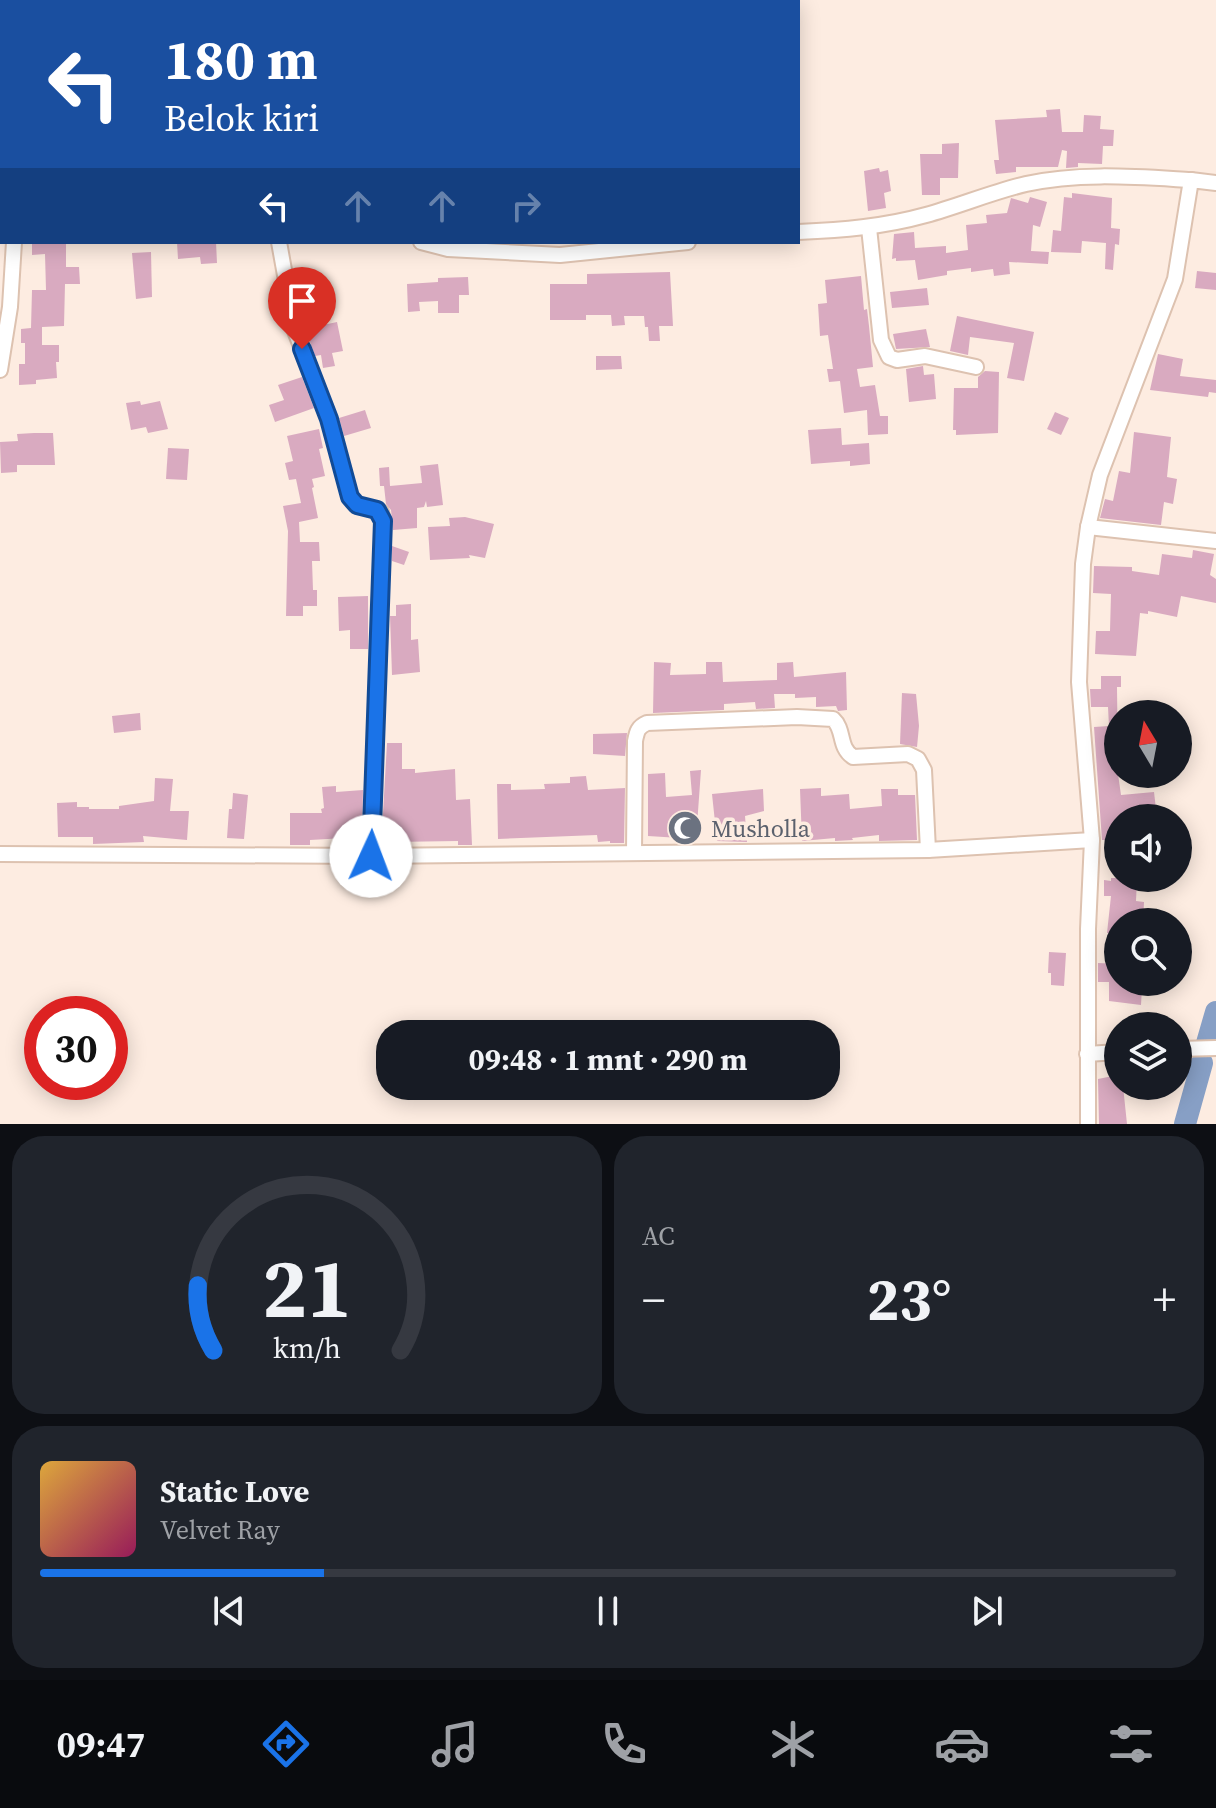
<!DOCTYPE html>
<html lang="id">
<head>
<meta charset="utf-8">
<style>
  :root { --surface:#171b24; --page:#20242c; --text:#f1f3f6; --muted:#9ea1a6; --line:#363941; --accent:#1a73e8 }
  body { margin:0; font-family:"Source Serif 4",serif; background:var(--page); color:var(--text); height:100vh; display:flex; flex-direction:column; font-size:30px; white-space:nowrap }
  * { box-sizing:border-box; margin:0 }
  p { font-size:26px; color:var(--muted) }
  .icon { flex:none; width:44px; height:44px; fill:none; stroke:currentColor; stroke-width:2; stroke-linecap:round; stroke-linejoin:round }
  .map { position:relative; height:1124px; overflow:hidden }
  .side { display:flex; flex-direction:column; gap:12px; padding:12px; background:#0d0f14; flex:1 }
  .side>* { flex:none }
  .banner { position:absolute; left:0px; top:0px; width:800px; height:244px; box-shadow:0 4px 20px #0003; background:#1a4fa0; color:#fff; overflow:hidden }
  .needle { width:52px; rotate:350deg }
  .tools { position:absolute; left:1104px; top:700px; display:grid; gap:16px }
  .tools a { display:grid; place-items:center; width:88px; height:88px; border-radius:50%; background:var(--surface); box-shadow:0 4px 20px #0003; font-size:40px }
  .speed { position:absolute; left:24px; top:996px; display:flex; gap:16px; font-size:40px; font-weight:700; text-align:center }
  .speed>* { display:grid; place-content:center; width:104px; height:104px; border-radius:50%; background:var(--surface); box-shadow:0 4px 20px #0003; line-height:1 }
  .speed .limit { border:12px solid #d22; background:#fff; color:#111 }
  .pin { position:absolute; display:grid; place-items:center; width:68px; height:68px; color:#fff; margin:-82px -34px; border-radius:50% 50% 50% 0; rotate:-45deg; box-shadow:0 0 8px #0007 }
  .pin .icon { rotate:45deg }
  .me { position:absolute; width:88px; margin:-44px; rotate:2deg; stroke-linejoin:round; filter:drop-shadow(0 0 6px #0008) }
  .turn { display:flex; align-items:center; gap:28px; height:168px; padding:0 32px; font-size:36px }
  .turn .icon { width:104px; height:104px; stroke-width:2.5 }
  .turn b { display:block; font-size:56px; line-height:68px }
  .lanes { display:flex; align-items:center; height:76px; padding:0 32px; background:#0003; justify-content:center; gap:40px; direction:ltr }
  .lanes .off { opacity:.35 }
  .big { font-size:60px; font-weight:700; line-height:1.1 }
  .side .card { flex:1; display:flex; flex-direction:column; justify-content:center; gap:12px; min-width:0; padding:0 28px; border-radius:32px; background:var(--page) }
  .side .dial { align-items:center; gap:0 }
  .dial svg { height:208px; overflow:visible; fill:none; stroke:var(--line); stroke-width:7; stroke-linecap:round; text-anchor:middle }
  .dial text { fill:var(--text); stroke:none }
  .song { display:flex; align-items:center; gap:24px }
  .cover { width:96px; height:96px; border-radius:12px; background:linear-gradient(135deg,hsl(40 70% 55%),hsl(330 70% 35%)) }
  .played { height:8px; border-radius:4px; background:linear-gradient(90deg,var(--accent) 25%,var(--line) 25%) }
  .keys { display:flex; justify-content:space-around; direction:ltr }
  .heat { display:flex; justify-content:space-between; align-items:center; font-size:44px; direction:ltr }
  .side .tiles { flex:1; display:grid; gap:12px; grid-template-columns:1fr 1fr }
  .card:last-child { grid-column:span 2 }
  .trip { position:absolute; left:376px; top:1020px; width:464px; height:80px; border-radius:32px; background:var(--surface); box-shadow:0 4px 20px #0003; font-weight:700; line-height:80px; text-align:center }
  .tabs { display:flex; height:128px; justify-content:space-around; align-items:center; background:#090b0e; color:var(--muted) }
  .tabs .icon { width:56px; height:56px }
  .tabs .selected { color:var(--accent) }
  .tabs b { font-size:36px; color:var(--text) }
  .map>svg:first-child { display:block }
  .lines { fill:none; stroke-linecap:round; stroke-linejoin:round }
  .river { stroke:#879fc5; stroke-width:22 }
  .building { fill:#d9aac0 }
  .street-casing { stroke:#ddc2b0; stroke-width:18 }
  .street { stroke:#fff; stroke-width:14 }
  .route-casing { stroke:#114b97; stroke-width:20 }
  .route { stroke:#1a73e8; stroke-width:14 }
  .labels { text-anchor:middle; dominant-baseline:central; stroke-width:7; stroke-linejoin:round; paint-order:stroke }
  .worship-label { font-size:24px; fill:#5b616d; stroke:#fdece1; text-anchor:start }
</style>
</head>
<body>
<div class="map">
<svg width="1216" height="1124" viewBox="0 0 1216 1124">
  <rect width="100%" height="100%" fill="#fdece1"/>
  <g class="lines">
    <g class="river">
      <path d="M1207,1043l9,-31"/>
      <path d="M1185,1124l17,-61"/>
    </g>
  </g>
  <g class="building">
    <path d="M1060,109l2,23h21l1,-17 17,1 -1,13 14,1 -1,16h-10l-1,18 -24,-1v4l-12,1 1,-17 -5,-1 -4,17h-42v5l-20,2 -2,-14h5l-4,-40 52,-3 -1,-7z"/>
    <path d="M959,143l-1,35h-18v17h-18l-2,-41h22v-10z"/>
    <path d="M879,168l1,4 8,-2 3,21 -7,2 2,15 -18,3 -4,-40z"/>
    <path d="M1072,193l40,5 -1,30 9,1 -1,16 -4,-1 -2,26 -8,-1 1,-26 -24,-2 -1,12 -30,-1 2,-22 8,1 3,-34 8,1z"/>
    <path d="M1030,197l17,5 -7,25 -7,-2 -2,26 18,1 -1,12 -39,-2 1,12 -16,2 -1,-7 -22,3v-4l-24,3v4l-29,5 -3,-20 -19,1v-3l-4,1 2,-25 20,-2 1,16 31,-2v7l22,-3 -2,-25 21,-2 -1,-8 21,-2 4,-15 17,5z"/>
    <path d="M32,242h34v25h13l1,17h-15l-1,42 -22,1v18h17v17h-3l1,16 -21,2v4l-17,1v-21h6v-21h-4v-14l10,-1 1,-38h14l-1,-36 -13,1z"/>
    <path d="M177,242h39l1,21 -16,1 -1,-7 -22,2z"/>
    <path d="M151,252l1,45 -16,2 -4,-46z"/>
    <path d="M1197,271l19,2v17l-21,-2z"/>
    <path d="M670,272l3,54h-14l1,15h-11l-1,-14h-3l-1,-11h-20l1,9 -13,1 -1,-11h-25v5h-36v-36h37v-10z"/>
    <path d="M861,276l3,34 3,-1 2,17 4,41 -16,2 3,18 15,-2 5,31h8v18l-20,1 -1,-25 -23,3 -4,-32 -11,1 -2,-13h6l-5,-34 -8,1 -2,-32 9,-1 -2,-23z"/>
    <path d="M468,277l1,18h-10v18h-21v-12l-19,1 1,9 -12,1 -1,-28 31,-2v-4z"/>
    <path d="M313,281l10,44 14,-3 6,29 -11,2 3,13 -12,2 -2,-13 -6,1 -5,-14 -13,-57z"/>
    <path d="M927,288l2,17 -37,3 -2,-16z"/>
    <path d="M957,316l77,16 -10,49 -17,-3 7,-35 -44,-6 -2,18 -18,-4z"/>
    <path d="M926,329l4,18 -34,2 -3,-15z"/>
    <path d="M1158,354l25,5 -3,17 36,4v13l-7,-1 -1,5 -58,-7z"/>
    <path d="M596,356h25l1,13 -26,1z"/>
    <path d="M923,366l1,9 10,-1 2,25 -27,3 -3,-33z"/>
    <path d="M985,371l14,1 -1,61 -42,2v-5h-3l1,-42h24v-11z"/>
    <path d="M302,377l12,31 -39,14 -6,-17 15,-5 -6,-15z"/>
    <path d="M140,401l1,4 19,-4 8,28 -20,4 -2,-6 -15,3 -5,-27z"/>
    <path d="M365,410l6,18 -27,8 -5,-18z"/>
    <path d="M1055,412l14,6 -8,17 -14,-6z"/>
    <path d="M841,428l1,17 27,-2 1,21 -20,2v-5l-39,3 -3,-34z"/>
    <path d="M319,429l4,19 -4,1 6,27 -13,3 2,8 -2,1 6,30 -19,4 1,20h19l1,19h-8l1,29h4v16h-14v10h-17l2,-85 -5,-25 18,-3 -5,-24 -7,1 -4,-17 8,-2 -6,-25z"/>
    <path d="M1134,432l37,5 -4,40 10,2 -4,25 -9,-2 -3,23 -61,-7 5,-19 8,2 6,-30 11,2z"/>
    <path d="M34,433h19l2,32h-38v7l-16,1 -1,-31 18,-1 -1,-7z"/>
    <path d="M168,448l21,1 -2,31 -21,-1z"/>
    <path d="M438,464l5,41 -16,2 -1,-6 -2,6 -7,1v20l-24,2 -2,-20 -5,-6 -2,-18h3h-7l-1,-18 10,-1 1,19 32,-3 -2,-17z"/>
    <path d="M465,517l29,7 -9,34 -16,-3 1,3 -40,2 -2,-33 22,-1 -1,-8z"/>
    <path d="M392,546l17,6 -5,13 -12,-4z"/>
    <path d="M1193,550l21,4 -4,21 6,4v24l-35,-7 -4,21 -29,-6v3l-8,-1 -4,43 -41,-2 1,-23h14l1,-37 -18,-1 1,-27 38,1v4l27,4 3,-21 30,4z"/>
    <path d="M368,596v53h-18v-19l-11,1 -1,-34z"/>
    <path d="M411,604v36l7,-1 2,33 -28,3 -2,-59h6v-11z"/>
    <path d="M654,662l17,1 -1,12 36,-1v-12h16l1,20 54,-2v-17l16,-1 1,15 52,-5 1,38 -9,1 -2,-5 -20,1v-10l-21,1v-4h-21l1,14 -19,1 -1,-7 -31,2v6l-71,3z"/>
    <path d="M1101,676h20v11h-4l1,87 3,21 33,-3 2,17 -22,2v7h-16v27l-10,1v-6h-6l-8,-113 15,-1 -1,-19h-17l-1,-18h11z"/>
    <path d="M902,693l14,1 3,32 -2,21 -17,-3z"/>
    <path d="M140,713l1,17 -27,3 -2,-17z"/>
    <path d="M627,733l-2,23 -32,-2v-20z"/>
    <path d="M387,743h15v26h13v4l40,-4 1,31 14,-1 2,46h-14v-4l-66,1 -1,-11h-9z"/>
    <path d="M701,770l-5,69 -48,-3v-62l17,-1 1,24 26,-2 -2,-24z"/>
    <path d="M586,776l2,14 37,-2 -1,55h-14v-2l-12,1 -1,-7 -99,4 -1,-55h14v6l34,-1 -1,-5 26,-1v-6z"/>
    <path d="M155,778l18,1 -3,32h19l-2,29 -44,-4 1,6 -51,2v-7h-35l-1,-34 20,-1v5h12v2h30v-3l35,-5z"/>
    <path d="M336,786v6l27,-2 -1,47 -52,3v5h-20v-32h32l-1,-4 3,-1 -2,-21z"/>
    <path d="M821,788v8l28,-2 1,15 32,-3 -1,-17h17v6h17l2,45 -38,1v-6l-27,3 1,2 -18,1v-3l-33,3 -2,-52z"/>
    <path d="M763,789l1,22 -19,5 2,26 -30,-1 -5,-47z"/>
    <path d="M233,793l15,2 -4,44 -17,-1 2,-29h3z"/>
    <path d="M1111,878h26l-1,23 8,1 -1,20h-25v11h-11l4,-37h-7v-16l7,1z"/>
    <path d="M1049,952l17,1 -2,33 -13,-1v-12h-3z"/>
    <path d="M1098,963l20,1v18h14v5h10l-1,18 -32,-4v-19h-11z"/>
    <path d="M1118,1075v11h5l4,38h-28l-1,-45z"/>
  </g>
  <g class="lines">
    <g class="street-casing">
      <g id="street">
        <path d="M460,2l1,-2"/>
        <path d="M869,228l12,112 8,17 8,3 28,-4 51,11"/>
        <path d="M798,232c44,-2 85,-5 128,-17 33,-9 66,-23 100,-31 53,-12 112,-7 165,-4"/>
        <path d="M279,242l16,89 34,88 21,78 7,8 24,7 2,9 -12,335"/>
        <path d="M421,242l27,7 112,6 128,-13"/>
        <path d="M0,370l10,-63 4,-65"/>
        <path d="M1088,527l128,14"/>
        <path d="M634,853l1,-112c2,-10 3,-14 12,-18l150,-6 36,2c12,11 5,28 20,38l55,-3 10,5 6,11 4,80"/>
        <path d="M0,854l371,2 557,-6 164,-10"/>
        <path d="M1178,1049l38,-1"/>
        <path d="M1087,1054l31,-2"/>
        <path d="M1088,1124v-195l4,-89 -13,-158 4,-118 5,-37 12,-52 75,-196 16,-99 25,3"/>
      </g>
    </g>
    <use href="#street" class="street"/>
  </g>
  <g class="lines">
    <g class="route-casing">
      <path id="route" d="M302,349l27,70 21,78 7,8 20,5 6,11 -12,335"/>
    </g>
    <use href="#route" class="route"/>
  </g>
  <defs>
    <g id="mosque-disc" transform="scale(1.8)"><circle r="9.5" fill="#6b7280" stroke="#fdece1"/><path d="M3.5-4.9A6 6 0 1 0 3.5 4.9A5 5 0 1 1 3.5-4.9Z" fill="#fff"/></g>
  </defs>
  <g fill-rule="evenodd">
    <use href="#mosque-disc" x="685" y="828"/>
  </g>
  <g class="labels">
    <g class="worship-label">
      <text x="711" y="828">Musholla</text>
    </g>
  </g>
</svg>
<div class="tools">
<a><svg class="needle" viewBox="-14 -14 28 28"><path d="M0-13l5 13h-10z" fill="#e53935"/><path d="M0 13l5-13h-10z" fill="#9ea1a6"/></svg></a>
<a><svg class="icon" aria-label="sound" viewBox="0 0 24 24"><path d="M4 9h4l5-4v14l-5-4H4zM17 9q2 3 0 6"/></svg></a>
<a><svg class="icon" aria-label="search" viewBox="0 0 24 24"><circle cx="10" cy="10" r="6"/><path d="M15 15l6 6"/></svg></a>
<a><svg class="icon" aria-label="layers" viewBox="0 0 24 24"><path d="M12 4l9 5-9 5-9-5zM3 14l9 5 9-5"/></svg></a>
</div>
<div class="speed"><div class="limit">30</div></div>
<div class="pin" style="left:302px;top:349px;background:#d93025"><svg class="icon" aria-label="arrive" viewBox="0 0 24 24"><path d="M6 21V4h12l-3 4 3 4H6"/></svg></div>
<svg class="me" style="left:371px;top:856px" viewBox="-20 -20 40 40"><circle r="19" fill="#fff"/><path d="M0-13L10 11 0 6-10 11z" fill="#1a73e8"/></svg>
<div class="trip">09:48 · 1 mnt · 290 m</div>
<div class="banner">
<div class="turn"><svg class="icon" aria-label="left" viewBox="0 0 24 24"><path d="M17 20v-9H6M10 6l-5 5 5 5"/></svg><div><b>180 m</b>Belok kiri</div></div>
<div class="lanes"><svg class="icon" aria-label="left" viewBox="0 0 24 24"><path d="M17 20v-9H6M10 6l-5 5 5 5"/></svg><svg class="icon off" aria-label="ahead" viewBox="0 0 24 24"><path d="M12 20V5M6 11l6-6 6 6"/></svg><svg class="icon off" aria-label="ahead" viewBox="0 0 24 24"><path d="M12 20V5M6 11l6-6 6 6"/></svg><svg class="icon off" aria-label="right" viewBox="0 0 24 24"><path d="M7 20v-9h11M14 6l5 5-5 5"/></svg></div>
</div>
</div>
<section class="side">
<div class="tiles">
<div class="card dial"><svg viewBox="0 0 100 80">
<path d="M14 69A42 42 0 1 1 86 69"/>
<path d="M14 69A42 42 0 0 1 8 44" stroke="#1a73e8"/>
<text x="50" y="56" font-size="32" font-weight="700">21</text>
<text x="50" y="72" font-size="11">km/h</text>
</svg></div>
<div class="card"><p>AC</p>
<div class="heat"><a>−</a><b class="big">23°</b><a>+</a></div>
</div>
<div class="card">
<div class="song"><i class="cover"></i><div><b>Static Love</b><p>Velvet Ray</p></div></div>
<div class="played"></div>
<div class="keys"><svg class="icon" aria-label="previous" viewBox="0 0 24 24"><path d="M18 5L8 12l10 7zM5 5v14"/></svg><svg class="icon" aria-label="pause" viewBox="0 0 24 24"><path d="M8 5v14M16 5v14"/></svg><svg class="icon" aria-label="next" viewBox="0 0 24 24"><path d="M6 5l10 7-10 7zM19 5v14"/></svg></div>
</div>
</div>
</section>
<nav class="tabs">
<b>09:47</b>
<svg class="icon selected" aria-label="directions" viewBox="0 0 24 24"><path d="M12 3l9 9-9 9-9-9zM9 14v-3h6M13 9l2 2-2 2"/></svg>
<svg class="icon" aria-label="music" viewBox="0 0 24 24"><path d="M9 18V5l10-2v13"/><circle cx="6" cy="18" r="3"/><circle cx="16" cy="16" r="3"/></svg>
<svg class="icon" aria-label="phone" viewBox="0 0 24 24"><path d="M5 4h4l2 5-3 2q2 4 5 5l2-3 5 2v4C11 20 4 13 5 4z"/></svg>
<svg class="icon" aria-label="climate" viewBox="0 0 24 24"><path d="M12 3v18M4 7l16 10M4 17L20 7"/></svg>
<svg class="icon" aria-label="car" viewBox="0 0 24 24"><path d="M5 17H2v-5l4-1 3-4h7l3 4 3 1v5h-3M9 17h6M6 11h13"/><circle cx="7" cy="17" r="2"/><circle cx="17" cy="17" r="2"/></svg>
<svg class="icon" aria-label="filters" viewBox="0 0 24 24"><path d="M4 7h16M4 17h16"/><circle cx="9" cy="7" r="2"/><circle cx="15" cy="17" r="2"/></svg>
</nav>
</body>
</html>
